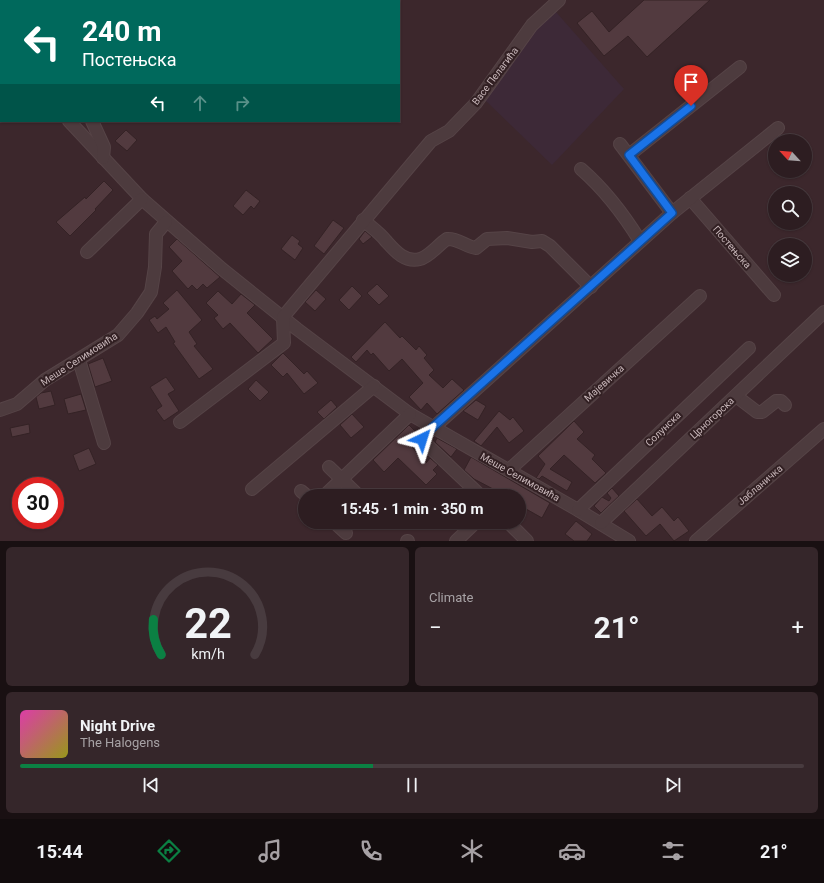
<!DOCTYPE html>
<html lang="en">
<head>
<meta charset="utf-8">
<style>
  :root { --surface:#2d1d21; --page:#35262a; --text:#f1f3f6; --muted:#a7a2a5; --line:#483b3f; --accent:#0b8043 }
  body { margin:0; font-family:Roboto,sans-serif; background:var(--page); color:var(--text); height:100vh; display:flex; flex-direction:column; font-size:15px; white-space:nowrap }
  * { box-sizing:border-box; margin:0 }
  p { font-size:13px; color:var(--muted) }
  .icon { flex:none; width:22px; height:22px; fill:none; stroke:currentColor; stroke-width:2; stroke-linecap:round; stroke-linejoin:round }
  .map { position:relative; height:541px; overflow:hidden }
  .panel { display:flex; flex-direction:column; gap:6px; padding:6px; background:#191012; flex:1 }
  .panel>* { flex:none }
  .hud { position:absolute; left:0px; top:0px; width:400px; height:122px; box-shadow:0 1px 3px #0004,0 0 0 1px var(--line); background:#00695c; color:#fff; overflow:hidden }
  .needle { width:26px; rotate:296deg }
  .buttons { position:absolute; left:768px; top:134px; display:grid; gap:8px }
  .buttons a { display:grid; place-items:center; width:44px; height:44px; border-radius:50%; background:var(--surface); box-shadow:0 1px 3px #0004,0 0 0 1px var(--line); font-size:20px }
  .speed { position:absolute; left:12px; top:477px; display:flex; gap:8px; font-size:20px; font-weight:700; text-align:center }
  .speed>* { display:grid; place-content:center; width:52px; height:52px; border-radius:50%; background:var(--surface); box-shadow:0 1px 3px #0004,0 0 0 1px var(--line); line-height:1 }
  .speed .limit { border:6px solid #d22; background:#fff; color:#111 }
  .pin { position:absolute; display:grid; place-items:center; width:34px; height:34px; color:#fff; margin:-41px -17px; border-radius:50% 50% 50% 0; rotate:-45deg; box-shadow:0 0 4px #0007 }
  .pin .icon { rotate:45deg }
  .me { position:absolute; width:44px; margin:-22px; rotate:41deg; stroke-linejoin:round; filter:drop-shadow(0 0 3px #0008) }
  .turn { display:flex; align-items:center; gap:14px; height:84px; padding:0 16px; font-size:18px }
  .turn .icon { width:52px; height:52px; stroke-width:2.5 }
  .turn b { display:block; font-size:28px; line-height:34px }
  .lanes { display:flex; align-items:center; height:38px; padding:0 16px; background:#0003; justify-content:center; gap:20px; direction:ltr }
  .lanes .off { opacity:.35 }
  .big { font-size:30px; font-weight:700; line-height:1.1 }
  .panel .widget { flex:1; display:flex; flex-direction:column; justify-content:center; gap:6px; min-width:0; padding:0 14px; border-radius:6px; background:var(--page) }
  .panel .dial { align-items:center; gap:0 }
  .dial svg { height:104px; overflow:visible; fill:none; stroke:var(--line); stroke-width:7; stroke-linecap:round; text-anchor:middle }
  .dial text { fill:var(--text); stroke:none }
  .song { display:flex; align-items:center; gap:12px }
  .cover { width:48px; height:48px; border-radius:6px; background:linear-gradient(135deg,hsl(320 70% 55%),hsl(60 70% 35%)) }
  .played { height:4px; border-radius:2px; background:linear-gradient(90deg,var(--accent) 45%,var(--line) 45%) }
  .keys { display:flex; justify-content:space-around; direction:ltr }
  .heat { display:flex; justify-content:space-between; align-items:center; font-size:22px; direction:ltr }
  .panel .tiles { flex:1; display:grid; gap:6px; grid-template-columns:1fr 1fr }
  .widget:last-child { grid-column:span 2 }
  .trip { position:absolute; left:298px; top:489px; width:228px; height:40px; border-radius:20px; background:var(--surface); box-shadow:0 1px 3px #0004,0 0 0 1px var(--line); font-weight:700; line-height:40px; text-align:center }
  .menu { display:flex; height:64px; justify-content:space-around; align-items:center; background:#120c0d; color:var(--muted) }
  .menu .icon { width:28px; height:28px }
  .menu .on { color:var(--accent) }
  .menu b { font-size:18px; color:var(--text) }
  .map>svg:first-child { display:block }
  .green { fill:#3d2937 }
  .building { fill:#523a3f; stroke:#342225 }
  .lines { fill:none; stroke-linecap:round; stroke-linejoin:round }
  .minor-casing { stroke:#564447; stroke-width:14 }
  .minor { stroke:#4d3b3e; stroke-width:12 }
  .route-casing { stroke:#114b97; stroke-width:10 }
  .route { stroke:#1a73e8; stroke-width:7 }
  .labels { text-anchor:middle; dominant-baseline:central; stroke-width:4; stroke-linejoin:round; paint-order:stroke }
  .street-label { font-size:10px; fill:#c8b7ba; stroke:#322023 }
</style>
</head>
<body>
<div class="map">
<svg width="824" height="541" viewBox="0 0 824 541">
  <rect width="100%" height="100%" fill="#3c272c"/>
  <path class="green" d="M556,12l68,77 -72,76 -68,-66 40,-58z"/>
  <g class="building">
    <path d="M644,0h66l-63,57 -19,-21 -24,20 -27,-33 15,-12 17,21z"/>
    <path d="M126,130l11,10 -10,11 -12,-10z"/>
    <path d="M104,181l9,9 -18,19 1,1 -26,26 -14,-14 29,-25 1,2z"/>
    <path d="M246,190l14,11 -6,8 -3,-3 -8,9 -10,-9z"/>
    <path d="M333,220l11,8 -20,26 -10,-8z"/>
    <path d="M365,231l7,6 -9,7 -4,-5z"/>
    <path d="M292,235l8,6 -2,3 5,4 -8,12 -14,-11z"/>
    <path d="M177,239l43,38 -13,11 -4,-4 -6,6 -5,-5 -4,4 -16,-18 10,-10 -13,-14z"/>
    <path d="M377,284l12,12 -10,9 -12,-12z"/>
    <path d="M352,286l10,10 -13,14 -10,-10z"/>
    <path d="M177,290l25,30 -13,12 8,12 -3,2 19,23 -14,10 -26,-36 2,-1 -9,-15 -8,6 -9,-13 6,-4 2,3 12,-10 -6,-6z"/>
    <path d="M316,290l10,9 -11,12 -10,-9z"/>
    <path d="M218,291l14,13 9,-10 14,11 -8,8 26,26 -15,14 -28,-30 -7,6 -9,-11 4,-3 -12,-12z"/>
    <path d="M385,322l15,16 2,-2 14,14 3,-4 8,9 -3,3 10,12 -5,5 14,13 9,-9 12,11 -27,24 -10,-11 -6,7 -12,-13 14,-14 -21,-24 -13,12 -16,-18 -2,2 -4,-5 -11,12 -5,-5z"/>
    <path d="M283,353l21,21 3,-3 11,12 -14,11 -17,-21 -4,4 -12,-12z"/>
    <path d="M103,358l9,23 -17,6 -7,-23z"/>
    <path d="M166,377l9,13 -7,4 11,17 -15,10 -8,-11 6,-4 -12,-19z"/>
    <path d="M256,380l13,12 -9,9 -12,-12z"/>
    <path d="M51,391l4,14 -16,4 -3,-12 5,-4z"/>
    <path d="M81,394l5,16 -18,4 -4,-15z"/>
    <path d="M331,400l6,7 -13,12 -7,-7z"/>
    <path d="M476,400l10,6 -8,14 -15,-9z"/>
    <path d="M499,411l11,9 3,-3 11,14 -15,12 -12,-16 -16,19 -7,-5z"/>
    <path d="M352,414l12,13 -13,11 -11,-13z"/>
    <path d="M574,421l10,11 -7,7 18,16 -3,4 14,14 -11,10 -31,-28 -14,14 22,13 -5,9 -25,-15 -3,3 -3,-1 9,-14 -7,-8z"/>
    <path d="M29,424l1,9 -18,4 -2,-9z"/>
    <path d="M409,425l8,8 -1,10 -4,4 14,16 4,-5 8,7 -5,5 4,4 -11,11 -28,-27 -14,14 -11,-12z"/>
    <path d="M437,438l20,11 -6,8 -16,-15z"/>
    <path d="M89,448l7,16 -17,7 -6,-16z"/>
    <path d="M471,457l79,46 -8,15 -23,-13v-9h-30l4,-7 -19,-10 -10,-9z"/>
    <path d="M612,488l7,8 -18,17 -7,-7 8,-9 7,4 2,-3 -4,-5z"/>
    <path d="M637,499l15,17 10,-9 12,14 4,-4 11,14 -15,10 -14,-17 -14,12 -22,-25z"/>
    <path d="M576,521l16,13 -5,7h-13l-9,-7z"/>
  </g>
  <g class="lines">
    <g class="minor-casing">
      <g id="minor">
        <path d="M117,0l1,1"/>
        <path d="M182,1l1,-1"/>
        <path d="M0,47l1,1"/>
        <path d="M0,100l1,-1"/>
        <path d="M69,121l73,78 80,70 75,60 113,85 168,96 51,31"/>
        <path d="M92,121l12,26 -1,11"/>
        <path d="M620,144l52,69"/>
        <path d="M629,155l111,-88"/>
        <path d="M581,169c23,20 43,46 59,72"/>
        <path d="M690,198l84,97"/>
        <path d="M363,220c8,7 17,13 23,21 9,10 19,22 34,18 9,-2 19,-15 27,-20 11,-1 19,8 29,9l11,-9 20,-1 25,4 10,-1 8,5 41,41"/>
        <path d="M87,252l55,-53"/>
        <path d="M79,360l25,83"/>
        <path d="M736,396l21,16h5l14,-11h5l4,4"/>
        <path d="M0,410l17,-6 28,-24 73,-45 19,-22 14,-21 4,-25 1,-33 10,-12"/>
        <path d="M180,422l104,-79 -1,-26 148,-176 18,-10 27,-28 56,-78 27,-25"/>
        <path d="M329,467l30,29"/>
        <path d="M509,470l191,-174"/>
        <path d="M252,489l122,-103"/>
        <path d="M301,491l6,5"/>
        <path d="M324,496l86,-82"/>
        <path d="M481,496l-58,-55v-4l249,-224 106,-85"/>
        <path d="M578,510l171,-162"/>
        <path d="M334,522l12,11"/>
        <path d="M508,522l19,19"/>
        <path d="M601,523l223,-211"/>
        <path d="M407,541h1"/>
        <path d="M456,541l20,-19"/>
        <path d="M696,541l128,-112"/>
      </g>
    </g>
    <use href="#minor" class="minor"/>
  </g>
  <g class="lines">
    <g class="route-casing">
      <path id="route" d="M422,439l10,-11 240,-215 -43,-58 62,-49"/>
    </g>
    <use href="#route" class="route"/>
  </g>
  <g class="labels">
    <g class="street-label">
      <text transform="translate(495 76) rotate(-53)">Васе Пелагића</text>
      <text transform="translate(732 247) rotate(49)">Постењска</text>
      <text transform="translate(79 359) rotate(-33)">Меше Селимовића</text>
      <text transform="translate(604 383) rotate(-42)">Мајевичка</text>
      <text transform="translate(712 418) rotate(-43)">Црногорска</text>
      <text transform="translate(663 429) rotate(-44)">Солунска</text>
      <text transform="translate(520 477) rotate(29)">Меше Селимовића</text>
      <text transform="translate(760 485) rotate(-41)">Јабланичка</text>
    </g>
  </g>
</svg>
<div class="buttons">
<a><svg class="needle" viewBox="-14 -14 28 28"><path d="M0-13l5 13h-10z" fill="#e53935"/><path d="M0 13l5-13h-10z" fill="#a7a2a5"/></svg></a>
<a><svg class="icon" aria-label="search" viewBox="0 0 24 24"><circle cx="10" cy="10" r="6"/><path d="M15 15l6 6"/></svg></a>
<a><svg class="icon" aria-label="layers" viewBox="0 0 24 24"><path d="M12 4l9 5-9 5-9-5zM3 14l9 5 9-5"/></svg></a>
</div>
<div class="speed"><div class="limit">30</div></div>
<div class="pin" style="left:691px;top:106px;background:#d93025"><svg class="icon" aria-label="arrive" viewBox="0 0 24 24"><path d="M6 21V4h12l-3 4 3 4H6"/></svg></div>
<svg class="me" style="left:422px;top:439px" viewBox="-20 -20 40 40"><path d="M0-17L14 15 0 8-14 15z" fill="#1a73e8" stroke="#fff" stroke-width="4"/></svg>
<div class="trip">15:45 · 1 min · 350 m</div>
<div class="hud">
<div class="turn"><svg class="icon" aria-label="left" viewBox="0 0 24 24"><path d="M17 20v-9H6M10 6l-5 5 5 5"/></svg><div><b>240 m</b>Постењска</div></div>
<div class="lanes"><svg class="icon" aria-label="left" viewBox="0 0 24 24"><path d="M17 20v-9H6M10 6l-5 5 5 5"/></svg><svg class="icon off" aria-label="ahead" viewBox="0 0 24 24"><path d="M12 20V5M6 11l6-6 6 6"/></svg><svg class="icon off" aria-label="right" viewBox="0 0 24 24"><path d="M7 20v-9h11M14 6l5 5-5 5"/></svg></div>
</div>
</div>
<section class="panel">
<div class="tiles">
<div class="widget dial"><svg viewBox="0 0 100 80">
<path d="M14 69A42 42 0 1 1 86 69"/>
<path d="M14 69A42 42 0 0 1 8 42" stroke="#0b8043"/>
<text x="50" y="56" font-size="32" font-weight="700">22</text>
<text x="50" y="72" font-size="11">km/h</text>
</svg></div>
<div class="widget"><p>Climate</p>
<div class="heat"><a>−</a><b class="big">21°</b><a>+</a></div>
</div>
<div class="widget">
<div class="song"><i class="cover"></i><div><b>Night Drive</b><p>The Halogens</p></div></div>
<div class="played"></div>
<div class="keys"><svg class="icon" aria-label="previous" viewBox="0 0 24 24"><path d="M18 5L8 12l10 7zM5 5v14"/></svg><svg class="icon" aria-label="pause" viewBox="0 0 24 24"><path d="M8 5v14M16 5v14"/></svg><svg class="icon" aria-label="next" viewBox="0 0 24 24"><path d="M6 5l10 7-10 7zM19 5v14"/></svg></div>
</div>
</div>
</section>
<nav class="menu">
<b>15:44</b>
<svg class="icon on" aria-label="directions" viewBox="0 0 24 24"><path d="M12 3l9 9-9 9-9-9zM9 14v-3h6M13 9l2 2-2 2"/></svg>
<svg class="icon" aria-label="music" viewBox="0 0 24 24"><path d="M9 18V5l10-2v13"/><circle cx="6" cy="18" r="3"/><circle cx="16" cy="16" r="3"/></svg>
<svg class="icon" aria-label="phone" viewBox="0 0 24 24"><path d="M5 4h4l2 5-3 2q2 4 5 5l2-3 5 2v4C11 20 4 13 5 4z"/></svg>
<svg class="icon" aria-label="climate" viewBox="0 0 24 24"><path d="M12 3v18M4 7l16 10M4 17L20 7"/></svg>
<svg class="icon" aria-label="car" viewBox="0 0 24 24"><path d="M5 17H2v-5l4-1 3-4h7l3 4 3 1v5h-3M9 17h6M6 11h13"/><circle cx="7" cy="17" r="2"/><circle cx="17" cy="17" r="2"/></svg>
<svg class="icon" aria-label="filters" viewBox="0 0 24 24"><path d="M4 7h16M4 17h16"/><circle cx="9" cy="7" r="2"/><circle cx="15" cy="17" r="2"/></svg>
<b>21°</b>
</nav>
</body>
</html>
